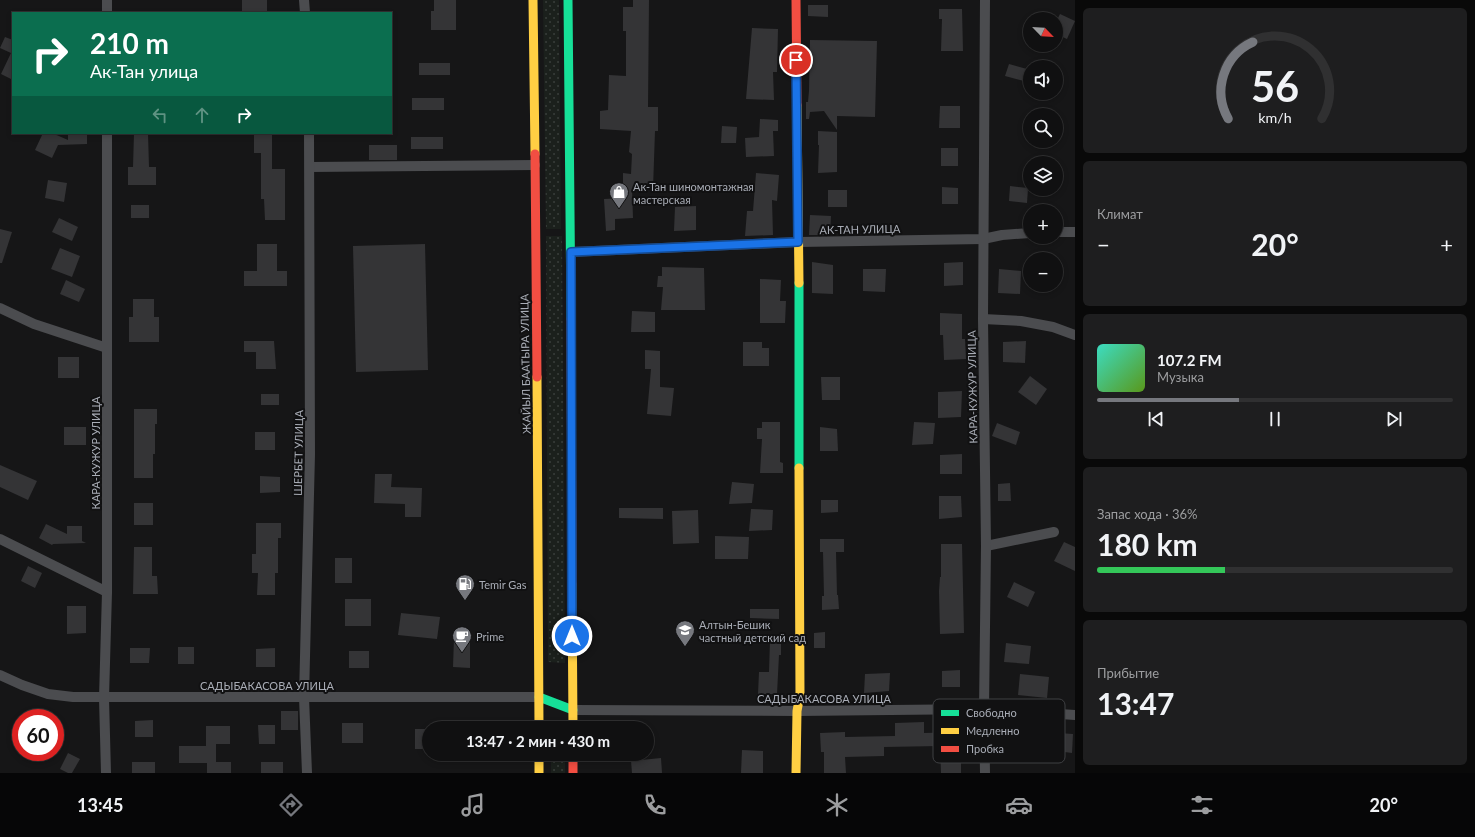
<!DOCTYPE html>
<html lang="ru">
<head>
<meta charset="utf-8">
<style>
  :root { --surface:#101011; --page:#1e1e1f; --text:#f1f3f6; --muted:#9c9d9f; --line:#303031; --accent:#76787e }
  body { margin:0; font-family:Lato,sans-serif; background:var(--page); color:var(--text); height:100vh; display:flex; flex-direction:column; font-size:15px; white-space:nowrap }
  * { box-sizing:border-box; margin:0 }
  p { font-size:13px; color:var(--muted) }
  .icon { flex:none; width:22px; height:22px; fill:none; stroke:currentColor; stroke-width:2; stroke-linecap:round; stroke-linejoin:round }
  .map { position:relative; flex:1; overflow:hidden }
  .panel { display:flex; flex-direction:column; gap:8px; padding:8px; background:#090909; width:400px }
  .panel>* { flex:none }
  .banner { position:absolute; left:12px; top:12px; width:380px; height:122px; border-radius:0px; box-shadow:0 2px 6px #0003,0 0 0 1px var(--line); background:#0b6e4f; color:#fff; overflow:hidden }
  .needle { width:26px; rotate:115deg }
  .tools { position:absolute; left:1023px; top:12px; display:grid; gap:8px }
  .tools a { display:grid; place-items:center; width:40px; height:40px; border-radius:50%; background:var(--surface); box-shadow:0 2px 6px #0003,0 0 0 1px var(--line); font-size:20px }
  .speed { position:absolute; left:12px; top:709px; display:flex; gap:8px; font-size:20px; font-weight:700; text-align:center }
  .speed>* { display:grid; place-content:center; width:52px; height:52px; border-radius:50%; background:var(--surface); box-shadow:0 2px 6px #0003,0 0 0 1px var(--line); line-height:1 }
  .speed .limit { border:6px solid #d22; background:#fff; color:#111 }
  .pin { position:absolute; display:grid; place-items:center; width:34px; height:34px; color:#fff; margin:-17px; border:2px solid #fff; border-radius:50%; box-shadow:0 1px 4px #0007 }
  .me { position:absolute; width:44px; margin:-22px; rotate:0deg; stroke-linejoin:round; filter:drop-shadow(0 0 3px #0008) }
  .turn { display:flex; align-items:center; gap:14px; height:84px; padding:0 12px; font-size:18px }
  .turn .icon { width:52px; height:52px; stroke-width:2.5 }
  .turn b { display:block; font-size:28px; line-height:34px }
  .lanes { display:flex; align-items:center; height:38px; padding:0 12px; background:#0003; justify-content:center; gap:20px; direction:ltr }
  .lanes .off { opacity:.35 }
  .big { font-size:30px; font-weight:700; line-height:1.1 }
  .panel .tile { flex:1; display:flex; flex-direction:column; justify-content:center; gap:6px; min-width:0; padding:0 14px; border-radius:6px; background:var(--page) }
  .panel .dial { align-items:center; gap:0 }
  .dial svg { height:104px; overflow:visible; fill:none; stroke:var(--line); stroke-width:7; stroke-linecap:round; text-anchor:middle }
  .dial text { fill:var(--text); stroke:none }
  .song { display:flex; align-items:center; gap:12px }
  .cover { width:48px; height:48px; border-radius:6px; background:linear-gradient(135deg,hsl(170 70% 55%),hsl(90 70% 35%)) }
  .played { height:4px; border-radius:2px; background:linear-gradient(90deg,var(--accent) 40%,var(--line) 40%) }
  .keys { display:flex; justify-content:space-around; direction:ltr }
  .heat { display:flex; justify-content:space-between; align-items:center; font-size:22px; direction:ltr }
  .charge { height:6px; border-radius:3px; background:linear-gradient(90deg,#34c759 36%,var(--line) 0) }
  .trip { position:absolute; left:422px; top:721px; width:232px; height:40px; border-radius:20px; background:var(--surface); box-shadow:0 2px 6px #0003,0 0 0 1px var(--line); font-weight:700; line-height:40px; text-align:center }
  .tab-bar { display:flex; height:64px; justify-content:space-around; align-items:center; background:#060607; color:var(--muted) }
  .tab-bar .icon { width:28px; height:28px }
  .tab-bar .on { color:var(--accent) }
  .tab-bar b { font-size:18px; color:var(--text) }
  main { display:flex; flex:1; min-height:0 }
  .map>svg:first-child { display:block }
  .grass { fill:url(#grass-dots) }
  .building { fill:#343436 }
  .lines { fill:none; stroke-linecap:round; stroke-linejoin:round }
  .street { stroke:#4b4c4f; stroke-width:10 }
  .fast { stroke:#16e098; stroke-width:9 }
  .slow { stroke:#ffcf43; stroke-width:9 }
  .jam { stroke:#f24e42; stroke-width:9 }
  .route-casing { stroke:#114b97; stroke-width:10 }
  .route { stroke:#1a73e8; stroke-width:7 }
  .labels { text-anchor:middle; dominant-baseline:central; stroke-width:4; stroke-linejoin:round; paint-order:stroke }
  .poi-label { font-size:11px; fill:#a9adb6; stroke:#111112; text-anchor:start }
  .street-label { font-size:11px; fill:#a9adb6; stroke:#111112 }
  .key { fill:#111112; stroke:#3f4043; stroke-width:1 }
  .key-label { font-size:11px; fill:#a9adb6 }
</style>
</head>
<body>
<main>
<div class="map">
<svg width="1075" height="773" viewBox="0 0 1075 773">
  <defs>
    <pattern id="grass-dots" width="8" height="8" patternUnits="userSpaceOnUse"><rect width="8" height="8" fill="#1b201c"/><path d="M2 2h.1M6 6h.1" fill="none" stroke="#393e3b" stroke-width="1.8" stroke-linecap="round"/></pattern>
  </defs>
  <rect width="100%" height="100%" fill="#161617"/>
  <g class="grass">
    <path d="M543,0h16l2,229h-15z"/>
    <path d="M546,236h16l3,427 -17,-1z"/>
    <rect x="551" y="754" width="14" height="19"/>
  </g>
  <g class="building">
    <rect x="242" y="0" width="25" height="13"/>
    <path d="M434,0h22v30h-25v-19h3z"/>
    <path d="M633,0h16l-1,107h10v24h-3l-2,58 -21,-1 1,30 -18,1v11l-9,1 -2,-32 19,-1v-25l8,1 1,-20 -3,-2 2,-21 -31,-2v-18l8,-1 1,-35 17,1v-45h-3v-24h10z"/>
    <path d="M808,5h20v12l-20,-1z"/>
    <path d="M939,9h23l1,42h-22l1,-32h-3z"/>
    <path d="M1060,14l15,7 -8,18 -11,-5v-12z"/>
    <path d="M752,28l26,1 -1,43h-4l1,28 -28,-1z"/>
    <path d="M5,37l8,3v40l-12,-6 10,-21 -11,-5z"/>
    <path d="M810,40l67,1 -2,76 -38,-1v14l-13,-19 -14,1 -1,7h-3v-17h2l1,-11z"/>
    <rect x="419" y="63" width="31" height="12"/>
    <path d="M1009,64l18,5 -3,12 -19,-5z"/>
    <rect x="412" y="98" width="32" height="12"/>
    <path d="M940,106h20v22h-21z"/>
    <path d="M760,119l18,1v11h-5l1,25 -28,1 -1,-19 14,-1z"/>
    <path d="M722,126l15,1 -1,16h-15z"/>
    <path d="M818,131l19,1v40l-19,1 1,-28h-1z"/>
    <path d="M43,133h9l16,7v-7h19v11l-29,1 -6,13 -17,-8z"/>
    <path d="M134,133h14l1,34h7v18h-28v-18h5z"/>
    <path d="M254,133h18v36h13v51h-20l-1,-21h-3v-46h-7z"/>
    <rect x="411" y="137" width="32" height="12"/>
    <rect x="369" y="145" width="28" height="15"/>
    <rect x="941" y="148" width="17" height="18"/>
    <path d="M756,173l23,2 -2,26 -5,-1 1,35 -28,1 2,-25h6z"/>
    <path d="M48,180l19,3 -3,19 -19,-4z"/>
    <path d="M1010,186l18,2 -1,15 -18,-2z"/>
    <path d="M942,187l16,1v16h-16z"/>
    <rect x="828" y="190" width="19" height="17"/>
    <rect x="131" y="205" width="18" height="13"/>
    <path d="M696,206v24l-22,1 1,-24z"/>
    <path d="M810,215l21,1 -1,19h-21z"/>
    <path d="M59,218l19,9 -6,14 -20,-9z"/>
    <path d="M0,229l12,3 -10,31h-2z"/>
    <path d="M257,244h20v27h10v15h-43v-15h13z"/>
    <path d="M425,244l3,126 -72,2 -3,-126z"/>
    <path d="M60,248l20,8 -8,21 -21,-8z"/>
    <path d="M812,262l21,3v29l-21,-1z"/>
    <path d="M963,262v23l-19,1v-23z"/>
    <path d="M662,267l42,1 1,42h-44l2,-23h-6l1,-11h4z"/>
    <path d="M863,269h23l-1,23 -22,-1z"/>
    <path d="M999,269l22,2 -1,23 -22,-1z"/>
    <path d="M760,279l21,1 -1,21h6l-1,22h-25z"/>
    <path d="M66,280l19,9 -6,13 -19,-8z"/>
    <path d="M133,299h21v18h5v25h-30v-25h4z"/>
    <path d="M632,311l23,1v20h-24z"/>
    <path d="M940,313l22,1v25h3l1,20 -22,1 -1,-25h-3z"/>
    <path d="M244,341h30l2,28h-20v-17h-12z"/>
    <path d="M1026,341l-1,22 -22,-1v-20z"/>
    <path d="M743,342h19v6h7v18h-26z"/>
    <path d="M645,350l15,1v36l14,1 -3,28 -24,-2 4,-45h-6z"/>
    <rect x="58" y="357" width="21" height="21"/>
    <path d="M1030,376l17,13 -11,16 -18,-13z"/>
    <path d="M821,377h19v23h-18z"/>
    <path d="M962,391l-1,26 -23,1v-26z"/>
    <rect x="261" y="394" width="18" height="11"/>
    <path d="M134,409h23v15h-2v30h-2v24h-19z"/>
    <path d="M762,422h18v40l3,1v10h-23l2,-34h-5v-11h5z"/>
    <path d="M914,422l21,1 -2,21 -21,1z"/>
    <path d="M997,423l23,9 -4,13 -24,-9z"/>
    <rect x="64" y="427" width="22" height="18"/>
    <path d="M820,427l17,2 1,22h-18z"/>
    <rect x="255" y="432" width="20" height="18"/>
    <path d="M962,454v20h-22v-19z"/>
    <path d="M0,465l37,16 -9,19 -28,-13z"/>
    <path d="M375,474h17l-1,13 31,1 -1,29h-16v-13l-31,-1z"/>
    <path d="M260,476l20,1v15l-20,1z"/>
    <path d="M732,482l22,2 -2,19 -23,1z"/>
    <path d="M1010,483l1,18h-13v-17z"/>
    <path d="M939,496h22l1,21 -23,2z"/>
    <path d="M821,500h17v12l-17,1z"/>
    <rect x="134" y="503" width="19" height="22"/>
    <path d="M619,508h44v11l-44,-1z"/>
    <path d="M751,509l22,1 -1,20 -23,1z"/>
    <path d="M698,510l1,33 -26,1 -1,-33z"/>
    <path d="M256,523h25v15h-3v35h-3v22h-18l1,-22h-6v-19h4z"/>
    <path d="M46,524l21,10v-8h15v15l4,2 -33,1 -1,1 -13,-7z"/>
    <path d="M715,536l34,1 -1,22h-33z"/>
    <path d="M820,539h24v13h-8l1,43h1l1,14 -17,1v-14h2l-1,-44h-3z"/>
    <path d="M1064,542l11,5v24l-21,-10z"/>
    <path d="M941,544h21l2,89 -24,1 -1,-43 1,-14h1z"/>
    <path d="M134,547h18v29h5l1,18h-25z"/>
    <rect x="335" y="558" width="17" height="25"/>
    <path d="M28,566l14,7 -7,15 -14,-7z"/>
    <path d="M1014,582l21,10 -7,15 -21,-10z"/>
    <rect x="345" y="599" width="26" height="27"/>
    <path d="M67,606h19v27l-19,1z"/>
    <path d="M750,609h29v10l-29,-1z"/>
    <path d="M401,613l39,4 -3,22 -39,-4z"/>
    <path d="M825,632v16h-11v-15z"/>
    <path d="M454,638h16v30l-17,-1z"/>
    <path d="M770,640h11v15h-2l-2,39h-19l1,-22h10z"/>
    <path d="M1006,643l25,3 -2,18 -25,-2z"/>
    <rect x="178" y="647" width="16" height="17"/>
    <path d="M130,648h20l-1,15h-19z"/>
    <path d="M275,648v19h-19v-18z"/>
    <rect x="349" y="651" width="20" height="17"/>
    <path d="M960,670v17h-18v-16z"/>
    <path d="M890,673l-1,18 -25,2 1,-19z"/>
    <path d="M1020,674l29,3 -2,21 -29,-3z"/>
    <rect x="281" y="711" width="17" height="19"/>
    <path d="M153,720v17h-18v-16z"/>
    <path d="M924,722v11l39,-1v18h-2v23h-20l-1,-27 -56,1v9l-39,1 1,16h-22v-21h-3l-1,-19 25,-1v5l50,-1v-13z"/>
    <rect x="342" y="723" width="21" height="20"/>
    <path d="M258,725h17v19h-16z"/>
    <path d="M206,726h24v18h-14v18h15v11h-24v-10h-28v-17h27z"/>
    <rect x="415" y="729" width="14" height="20"/>
    <path d="M1058,733l15,1 -1,19 -15,-2z"/>
    <path d="M742,750l21,1v22h-22z"/>
    <path d="M68,753l12,6 -8,14h-4l-8,-4z"/>
    <path d="M661,758l1,15h-30l-1,-12z"/>
    <rect x="132" y="762" width="23" height="11"/>
    <rect x="261" y="762" width="22" height="11"/>
  </g>
  <g class="lines">
    <g class="street">
      <path d="M107,0v13"/>
      <path d="M304,0l1,13"/>
      <path d="M310,167l225,-2"/>
      <path d="M1056,232h19"/>
      <path d="M571,252l228,-10 184,-3 19,-4 28,-2"/>
      <path d="M0,308l34,16 73,24"/>
      <path d="M983,319l38,2 32,6 22,8"/>
      <path d="M0,539l107,53"/>
      <path d="M986,546l68,-14"/>
      <path d="M0,675l22,10 26,9 25,3h466"/>
      <path d="M573,710l224,1 187,-2 91,6"/>
      <path d="M106,773l-2,-75 3,-106v-459"/>
      <path d="M307,773l-3,-76 6,-243 -1,-321"/>
      <path d="M985,773l-1,-64 2,-163 -3,-227 2,-319"/>
    </g>
    <g class="fast">
      <path d="M568,0l3,319"/>
      <path d="M799,283v185"/>
      <path d="M539,697l34,13"/>
    </g>
    <g class="slow">
      <path d="M533,0l2,154"/>
      <path d="M797,105l2,178"/>
      <path d="M537,377l2,351"/>
      <path d="M572,584l1,144"/>
      <path d="M539,754v19"/>
      <path d="M796,773l1,-62 3,-16 -1,-227"/>
    </g>
    <g class="jam">
      <path d="M796,0l1,105"/>
      <path d="M535,154l2,223"/>
      <path d="M571,319l1,265"/>
      <path d="M573,754v19"/>
    </g>
  </g>
  <g class="lines">
    <g class="route-casing">
      <path id="route" d="M572,636l-1,-384 227,-10 -2,-182"/>
    </g>
    <use href="#route" class="route"/>
  </g>
  <defs>
    <g id="shop-pin" transform="scale(1)"><path d="M0 17L-7.5 6A9.5 9.5 0 1 1 7.5 6Z" fill="#76787e" stroke="#111112"/><path d="M-5-2.5h2.3a2.7 3.5 0 0 1 5.4 0H5L5.5 6h-11ZM-1.5-2.5h3a1.5 2.3 0 0 0-3 0Z" fill="#fff"/></g>
    <g id="fuel-pin" transform="scale(1)"><path d="M0 17L-7.5 6A9.5 9.5 0 1 1 7.5 6Z" fill="#76787e" stroke="#111112"/><path d="M-5.5-6h7V0h2V4h1.3V-2.5L3-4.5l.8-.8L6-3V5H2.5V1h-1V6h-7ZM-4.2-4.7v3.2H.2V-4.7Z" fill="#fff"/></g>
    <g id="school-pin" transform="scale(1)"><path d="M0 17L-7.5 6A9.5 9.5 0 1 1 7.5 6Z" fill="#76787e" stroke="#111112"/><path d="M0-5L7-2L0 1L-7-2ZM-4 1L0 2.5L4 1V4Q0 6-4 4Z" fill="#fff"/></g>
    <g id="cafe-pin" transform="scale(1)"><path d="M0 17L-7.5 6A9.5 9.5 0 1 1 7.5 6Z" fill="#76787e" stroke="#111112"/><path d="M-5.5-4.5H6V0H3Q3 3.5 0 3.5H-2.5Q-5.5 3.5-5.5 0ZM3-3.2v2h1.7v-2ZM-6 4.5H4V6H-6Z" fill="#fff"/></g>
  </defs>
  <g fill-rule="evenodd">
    <use href="#shop-pin" x="619" y="192"/>
    <use href="#fuel-pin" x="465" y="584"/>
    <use href="#school-pin" x="685" y="630"/>
    <use href="#cafe-pin" x="462" y="636"/>
  </g>
  <g class="labels">
    <g class="poi-label">
      <text x="633" y="186">Ак-Тан шиномонтажная<tspan x="633" dy="13">мастерская</tspan></text>
      <text x="479" y="584">Temir Gas</text>
      <text x="699" y="624">Алтын-Бешик<tspan x="699" dy="13">частный детский сад</tspan></text>
      <text x="476" y="636">Prime</text>
    </g>
    <g class="street-label">
      <text transform="translate(860 229) rotate(-1)">АК-ТАН УЛИЦА</text>
      <text transform="translate(525 364) rotate(-91)">ЖАЙЫЛ БААТЫРА УЛИЦА</text>
      <text transform="translate(972 387) rotate(-91)">КАРА-КУЖУР УЛИЦА</text>
      <text transform="translate(95 453) rotate(-90)">КАРА-КУЖУР УЛИЦА</text>
      <text transform="translate(298 453) rotate(-89)">ШЕРБЕТ УЛИЦА</text>
      <text x="267" y="685">САДЫБАКАСОВА УЛИЦА</text>
      <text x="824" y="698">САДЫБАКАСОВА УЛИЦА</text>
    </g>
  </g>
  <rect x="933" y="699" width="132" height="64" rx="6" class="key"/>
  <rect x="941" y="710" width="18" height="6" fill="#16e098"/>
  <rect x="941" y="728" width="18" height="6" fill="#ffcf43"/>
  <rect x="941" y="746" width="18" height="6" fill="#f24e42"/>
  <g class="key-label">
    <text x="966" y="717">Свободно</text>
    <text x="966" y="735">Медленно</text>
    <text x="966" y="753">Пробка</text>
  </g>
</svg>
<div class="tools">
<a><svg class="needle" viewBox="-14 -14 28 28"><path d="M0-13l5 13h-10z" fill="#e53935"/><path d="M0 13l5-13h-10z" fill="#9c9d9f"/></svg></a>
<a><svg class="icon" aria-label="sound" viewBox="0 0 24 24"><path d="M4 9h4l5-4v14l-5-4H4zM17 9q2 3 0 6"/></svg></a>
<a><svg class="icon" aria-label="search" viewBox="0 0 24 24"><circle cx="10" cy="10" r="6"/><path d="M15 15l6 6"/></svg></a>
<a><svg class="icon" aria-label="layers" viewBox="0 0 24 24"><path d="M12 4l9 5-9 5-9-5zM3 14l9 5 9-5"/></svg></a>
<a>+</a>
<a>−</a>
</div>
<div class="speed"><div class="limit">60</div></div>
<div class="pin" style="left:796px;top:60px;background:#d93025"><svg class="icon" aria-label="arrive" viewBox="0 0 24 24"><path d="M6 21V4h12l-3 4 3 4H6"/></svg></div>
<svg class="me" style="left:572px;top:636px" viewBox="-20 -20 40 40"><circle r="17" fill="#1a73e8" stroke="#fff" stroke-width="3"/><path d="M0-11L8 9 0 5-8 9z" fill="#fff"/></svg>
<div class="trip">13:47 · 2 мин · 430 m</div>
<div class="banner">
<div class="turn"><svg class="icon" aria-label="right" viewBox="0 0 24 24"><path d="M7 20v-9h11M14 6l5 5-5 5"/></svg><div><b>210 m</b>Ак-Тан улица</div></div>
<div class="lanes"><svg class="icon off" aria-label="left" viewBox="0 0 24 24"><path d="M17 20v-9H6M10 6l-5 5 5 5"/></svg><svg class="icon off" aria-label="ahead" viewBox="0 0 24 24"><path d="M12 20V5M6 11l6-6 6 6"/></svg><svg class="icon" aria-label="right" viewBox="0 0 24 24"><path d="M7 20v-9h11M14 6l5 5-5 5"/></svg></div>
</div>
</div>
<section class="panel">
<div class="tile dial"><svg viewBox="0 0 100 80">
<path d="M14 69A42 42 0 1 1 86 69"/>
<path d="M14 69A42 42 0 0 1 33 10" stroke="#76787e"/>
<text x="50" y="56" font-size="32" font-weight="700">56</text>
<text x="50" y="72" font-size="11">km/h</text>
</svg></div>
<div class="tile"><p>Климат</p>
<div class="heat"><a>−</a><b class="big">20°</b><a>+</a></div>
</div>
<div class="tile">
<div class="song"><i class="cover"></i><div><b>107.2 FM</b><p>Музыка</p></div></div>
<div class="played"></div>
<div class="keys"><svg class="icon" aria-label="previous" viewBox="0 0 24 24"><path d="M18 5L8 12l10 7zM5 5v14"/></svg><svg class="icon" aria-label="pause" viewBox="0 0 24 24"><path d="M8 5v14M16 5v14"/></svg><svg class="icon" aria-label="next" viewBox="0 0 24 24"><path d="M6 5l10 7-10 7zM19 5v14"/></svg></div>
</div>
<div class="tile"><p>Запас хода · 36%</p><b class="big">180 km</b><div class="charge"></div></div>
<div class="tile"><p>Прибытие</p><b class="big">13:47</b></div>
</section>
</main>
<nav class="tab-bar">
<b>13:45</b>
<svg class="icon on" aria-label="directions" viewBox="0 0 24 24"><path d="M12 3l9 9-9 9-9-9zM9 14v-3h6M13 9l2 2-2 2"/></svg>
<svg class="icon" aria-label="music" viewBox="0 0 24 24"><path d="M9 18V5l10-2v13"/><circle cx="6" cy="18" r="3"/><circle cx="16" cy="16" r="3"/></svg>
<svg class="icon" aria-label="phone" viewBox="0 0 24 24"><path d="M5 4h4l2 5-3 2q2 4 5 5l2-3 5 2v4C11 20 4 13 5 4z"/></svg>
<svg class="icon" aria-label="climate" viewBox="0 0 24 24"><path d="M12 3v18M4 7l16 10M4 17L20 7"/></svg>
<svg class="icon" aria-label="car" viewBox="0 0 24 24"><path d="M5 17H2v-5l4-1 3-4h7l3 4 3 1v5h-3M9 17h6M6 11h13"/><circle cx="7" cy="17" r="2"/><circle cx="17" cy="17" r="2"/></svg>
<svg class="icon" aria-label="filters" viewBox="0 0 24 24"><path d="M4 7h16M4 17h16"/><circle cx="9" cy="7" r="2"/><circle cx="15" cy="17" r="2"/></svg>
<b>20°</b>
</nav>
</body>
</html>
